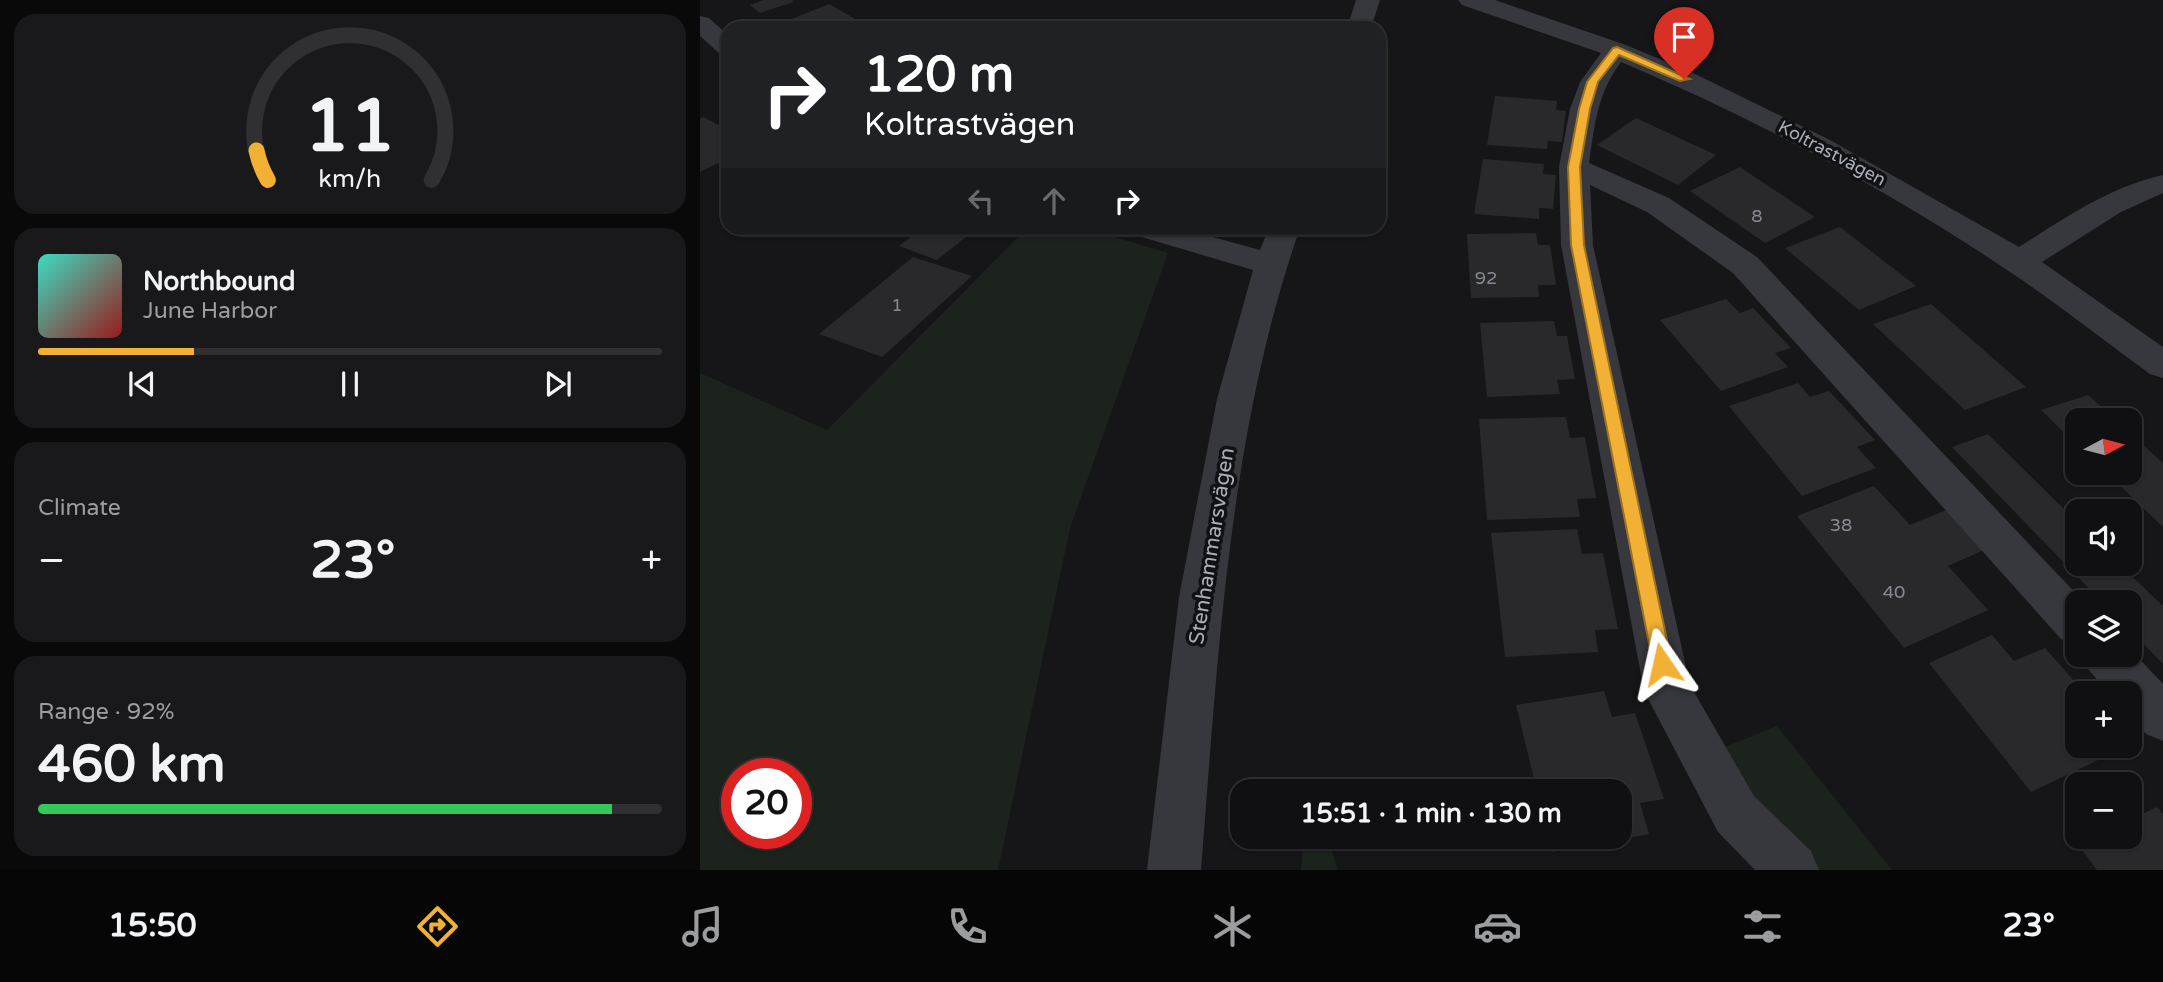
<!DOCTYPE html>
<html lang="en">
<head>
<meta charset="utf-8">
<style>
  :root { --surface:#101012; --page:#19191b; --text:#f1f3f6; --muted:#9c9d9f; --line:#303032; --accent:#f2b134 }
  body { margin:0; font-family:"Varela Round",sans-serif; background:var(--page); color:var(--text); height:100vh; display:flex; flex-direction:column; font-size:26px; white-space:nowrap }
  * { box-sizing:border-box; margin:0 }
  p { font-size:23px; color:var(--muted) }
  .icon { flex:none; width:38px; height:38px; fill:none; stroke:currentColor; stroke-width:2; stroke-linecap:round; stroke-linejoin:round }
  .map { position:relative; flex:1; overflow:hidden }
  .sheet { display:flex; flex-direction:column; gap:14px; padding:14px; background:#09090a; width:700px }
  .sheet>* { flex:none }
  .banner { position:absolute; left:21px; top:21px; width:665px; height:214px; border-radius:21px; box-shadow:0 2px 5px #0004,0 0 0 2px var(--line); background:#202124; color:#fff; overflow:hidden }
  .needle { width:46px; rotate:83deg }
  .tools { position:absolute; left:1365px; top:408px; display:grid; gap:14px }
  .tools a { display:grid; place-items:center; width:77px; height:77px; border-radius:14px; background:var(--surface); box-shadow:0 2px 5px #0004,0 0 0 2px var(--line); font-size:35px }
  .speed { position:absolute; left:21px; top:758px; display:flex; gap:14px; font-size:35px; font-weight:700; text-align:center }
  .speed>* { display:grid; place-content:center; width:91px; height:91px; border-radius:50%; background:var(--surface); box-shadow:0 2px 5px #0004,0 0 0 2px var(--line); line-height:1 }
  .speed .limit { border:10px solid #d22; background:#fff; color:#111 }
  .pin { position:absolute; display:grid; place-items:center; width:60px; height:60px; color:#fff; margin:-72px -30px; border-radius:50% 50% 50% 0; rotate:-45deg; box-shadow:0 0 7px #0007 }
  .pin .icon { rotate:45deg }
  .me { position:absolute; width:77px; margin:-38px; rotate:349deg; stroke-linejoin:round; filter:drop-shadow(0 0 5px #0008) }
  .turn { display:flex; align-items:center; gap:24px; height:147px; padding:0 28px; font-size:32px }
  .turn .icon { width:91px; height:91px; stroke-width:2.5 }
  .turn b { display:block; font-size:49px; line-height:60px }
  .lanes { display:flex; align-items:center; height:66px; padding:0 28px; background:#0003; justify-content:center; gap:35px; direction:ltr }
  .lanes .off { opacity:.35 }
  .big { font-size:52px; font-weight:700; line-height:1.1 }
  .sheet .tile { flex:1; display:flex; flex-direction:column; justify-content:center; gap:10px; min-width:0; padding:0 24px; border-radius:21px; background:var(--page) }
  .sheet .dial { align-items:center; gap:0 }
  .dial svg { height:182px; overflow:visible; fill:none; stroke:var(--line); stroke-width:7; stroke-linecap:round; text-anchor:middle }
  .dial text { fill:var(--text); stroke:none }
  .song { display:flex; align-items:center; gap:21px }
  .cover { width:84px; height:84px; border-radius:10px; background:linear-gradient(135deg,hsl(170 70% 55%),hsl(0 70% 35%)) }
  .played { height:7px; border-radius:4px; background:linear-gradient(90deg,var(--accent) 25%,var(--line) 25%) }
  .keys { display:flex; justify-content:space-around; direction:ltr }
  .heat { display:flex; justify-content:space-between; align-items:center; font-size:38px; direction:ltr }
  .charge { height:10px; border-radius:5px; background:linear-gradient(90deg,#34c759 92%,var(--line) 0) }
  .trip { position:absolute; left:530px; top:779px; width:402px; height:70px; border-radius:21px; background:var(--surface); box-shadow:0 2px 5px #0004,0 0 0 2px var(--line); font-weight:700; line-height:70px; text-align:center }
  .tab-bar { display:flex; height:112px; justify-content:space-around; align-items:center; background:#060607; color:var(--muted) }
  .tab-bar .icon { width:49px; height:49px }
  .tab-bar .on { color:var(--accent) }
  .tab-bar b { font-size:32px; color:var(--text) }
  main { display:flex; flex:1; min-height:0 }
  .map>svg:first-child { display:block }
  .green { fill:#1c231d; fill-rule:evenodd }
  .building { fill:#29292c }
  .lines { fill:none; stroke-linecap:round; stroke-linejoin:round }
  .minor { fill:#37383d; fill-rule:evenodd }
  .route { fill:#f2b134; stroke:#9d7322; stroke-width:2 }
  .labels { text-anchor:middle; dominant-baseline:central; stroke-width:7; stroke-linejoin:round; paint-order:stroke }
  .far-street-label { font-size:18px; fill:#a8adb8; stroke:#111113 }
  .number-label { font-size:18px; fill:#888b94 }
  .street-label { font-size:21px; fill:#a8adb8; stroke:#111113 }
</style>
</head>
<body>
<main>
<section class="sheet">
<div class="tile dial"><svg viewBox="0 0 100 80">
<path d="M14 69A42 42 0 1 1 86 69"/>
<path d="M14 69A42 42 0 0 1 9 56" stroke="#f2b134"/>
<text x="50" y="56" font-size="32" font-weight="700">11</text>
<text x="50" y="72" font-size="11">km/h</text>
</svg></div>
<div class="tile">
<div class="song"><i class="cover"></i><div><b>Northbound</b><p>June Harbor</p></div></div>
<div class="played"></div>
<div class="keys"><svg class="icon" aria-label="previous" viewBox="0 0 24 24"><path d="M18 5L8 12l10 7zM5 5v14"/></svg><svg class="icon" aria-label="pause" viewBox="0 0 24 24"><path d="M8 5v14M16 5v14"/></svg><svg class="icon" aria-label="next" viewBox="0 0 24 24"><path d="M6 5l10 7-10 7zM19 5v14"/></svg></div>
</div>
<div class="tile"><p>Climate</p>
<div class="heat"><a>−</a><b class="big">23°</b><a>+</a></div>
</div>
<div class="tile"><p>Range · 92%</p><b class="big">460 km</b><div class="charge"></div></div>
</section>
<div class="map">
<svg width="1463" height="870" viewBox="0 0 1463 870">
  <rect width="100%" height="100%" fill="#161618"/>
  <g class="green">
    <path d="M327,228h57l84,25 -98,275 -72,342h-298v-497l127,57zM37,774h59v59h-59z"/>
    <path d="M1077,726l115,144h-133l-69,-109z"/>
    <path d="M603,837h24l11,33h-37z"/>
  </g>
  <g class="building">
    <path d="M64,0h28l2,2 -34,11 -10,-8z"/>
    <path d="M129,4l35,20 -10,4h-60l-10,-6z"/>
    <path d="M795,96l62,5 -1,9 10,1 -4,31 -14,-1 -1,8 -60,-4z"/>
    <path d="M3,117l25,13v28l-28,14v-53z"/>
    <path d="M936,118l80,37 -38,30 -81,-40z"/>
    <path d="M783,159l61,5 -1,10 13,1 -3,34 -14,-1v11l-65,-5z"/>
    <path d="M1040,167l75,50 -50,26 -75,-52z"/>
    <path d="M1140,227l76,59 -57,24 -74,-62z"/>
    <path d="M78,228h29l-13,8z"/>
    <path d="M223,228h49l4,1 -39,31 -38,-14z"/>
    <path d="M836,233l2,12h12l6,40h-18l1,12 -68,1 -4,-64z"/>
    <path d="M213,257l59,19 -90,81 -63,-23z"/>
    <path d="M1026,299l14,14 13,-5 38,40 -16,5 13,14 -67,24 -61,-71z"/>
    <path d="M1231,304l95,83 -61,23 -92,-86z"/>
    <path d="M854,321l3,15h10l8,43 -18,1 3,14 -73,3 -7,-74z"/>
    <path d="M1098,383l12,14 19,-6 46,49 -18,7 19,21 -74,28 -73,-90z"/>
    <path d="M1388,395l28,25h-39v25l-36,-35z"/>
    <path d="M866,417l4,21 15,-1 11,61 -19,1 3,18 -93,3 -8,-101z"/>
    <path d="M1430,433l33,30v64l-57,-55h24z"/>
    <path d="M1288,434l89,88v42h42l44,42v58l-33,-34v-28h-28l-150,-155z"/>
    <path d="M1174,486l36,39 36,-15 38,40 -36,16 40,44 -84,38 -107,-132z"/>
    <path d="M877,529l5,25 21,-1 15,76 -23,1 3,22 -93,5 -14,-124z"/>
    <path d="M1292,635l22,26 31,-13 40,45h-8v29l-6,3 6,7v14h12l11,13 -69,33 -102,-129z"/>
    <path d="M904,691l8,26 23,-4 29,86 -24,4 9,31 -97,18 -4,-16h72v-45h-83l-21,-86z"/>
    <path d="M1457,807l6,7v56h-66l-20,-27 15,-7h38v-16z"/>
  </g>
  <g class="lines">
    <g class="minor">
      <path d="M656,0h24l-9,28h-24z"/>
      <path d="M758,0h37l131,45 67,28 137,67 189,107c46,-29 90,-60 144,-72v18l-42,19 -79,50 121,85v31l-13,-4c-43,-31 -84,-64 -128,-94 -126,-86 -261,-159 -401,-218 -24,32 -26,62 -32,101l80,35 88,59 327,345h-7v43l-16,-6 -328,-366 -86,-61 -57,-27 3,60 97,440 64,111 57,55 8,19h-64l-37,-38 -74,-141 -83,-446 -2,-78 11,-58 10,-27 21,-29 -139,-48z"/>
      <path d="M0,16l9,2 19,17v21l-9,-3 -19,-17z"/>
      <path d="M430,228h50l80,22 9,-22h31c-71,204 -82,428 -99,642h-54l32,-273 38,-198 36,-129 -118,-35z"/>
      <path d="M1430,649l33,35v57l-17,-7 -16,-18v-23h-21l-21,-24 -7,-15h49z"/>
    </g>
  </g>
  <path class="route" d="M917,47l73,32 -10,2 -61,-26 -21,27 -8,27 -10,58 4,78 88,419 -3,7 -7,2 -7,-2 -2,-7 -82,-419 -3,-78 11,-58 8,-27 26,-34z"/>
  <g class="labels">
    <g class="far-street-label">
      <text transform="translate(1132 153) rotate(28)">Koltrastvägen</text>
    </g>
    <g class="number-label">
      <text x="1057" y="216">8</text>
      <text x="786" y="278">92</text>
      <text x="197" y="305">1</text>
      <text x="1141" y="525">38</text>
      <text x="1194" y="592">40</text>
    </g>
    <g class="street-label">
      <text transform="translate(512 546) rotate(-81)">Stenhammarsvägen</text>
    </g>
  </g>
</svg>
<div class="tools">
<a><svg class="needle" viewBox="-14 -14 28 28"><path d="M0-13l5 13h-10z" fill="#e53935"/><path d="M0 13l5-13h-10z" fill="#9c9d9f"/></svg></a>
<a><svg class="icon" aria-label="sound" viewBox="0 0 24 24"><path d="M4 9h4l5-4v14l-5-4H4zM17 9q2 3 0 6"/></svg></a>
<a><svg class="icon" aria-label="layers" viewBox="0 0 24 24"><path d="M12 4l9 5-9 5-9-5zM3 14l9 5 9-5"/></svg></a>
<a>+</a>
<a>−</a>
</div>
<div class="speed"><div class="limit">20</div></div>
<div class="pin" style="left:984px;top:79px;background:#d93025"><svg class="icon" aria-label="arrive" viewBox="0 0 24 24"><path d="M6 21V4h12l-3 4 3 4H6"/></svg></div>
<svg class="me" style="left:962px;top:664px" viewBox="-20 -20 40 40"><path d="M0-17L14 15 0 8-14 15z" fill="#f2b134" stroke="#fff" stroke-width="4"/></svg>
<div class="trip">15:51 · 1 min · 130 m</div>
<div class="banner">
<div class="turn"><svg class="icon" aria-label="right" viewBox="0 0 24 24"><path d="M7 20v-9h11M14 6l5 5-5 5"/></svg><div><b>120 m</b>Koltrastvägen</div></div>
<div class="lanes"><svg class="icon off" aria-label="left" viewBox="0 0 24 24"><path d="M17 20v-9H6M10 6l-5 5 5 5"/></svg><svg class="icon off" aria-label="ahead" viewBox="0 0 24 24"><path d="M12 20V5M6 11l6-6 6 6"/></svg><svg class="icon" aria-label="right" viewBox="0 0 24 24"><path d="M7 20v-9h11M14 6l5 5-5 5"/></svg></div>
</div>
</div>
</main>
<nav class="tab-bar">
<b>15:50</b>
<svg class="icon on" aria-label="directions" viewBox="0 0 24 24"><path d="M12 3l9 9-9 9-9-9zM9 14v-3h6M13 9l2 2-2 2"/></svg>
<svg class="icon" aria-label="music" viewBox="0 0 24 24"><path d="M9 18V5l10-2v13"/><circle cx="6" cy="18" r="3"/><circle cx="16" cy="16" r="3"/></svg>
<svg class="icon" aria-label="phone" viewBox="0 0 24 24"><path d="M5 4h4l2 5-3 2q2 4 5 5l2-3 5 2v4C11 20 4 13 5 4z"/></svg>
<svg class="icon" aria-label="climate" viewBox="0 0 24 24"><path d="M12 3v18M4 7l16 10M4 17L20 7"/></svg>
<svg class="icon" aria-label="car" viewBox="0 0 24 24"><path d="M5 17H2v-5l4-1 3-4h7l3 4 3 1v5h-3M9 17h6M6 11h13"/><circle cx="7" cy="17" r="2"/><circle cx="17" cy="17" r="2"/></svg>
<svg class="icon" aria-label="filters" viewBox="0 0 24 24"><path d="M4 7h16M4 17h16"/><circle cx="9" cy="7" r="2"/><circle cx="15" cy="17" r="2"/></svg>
<b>23°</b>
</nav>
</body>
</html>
